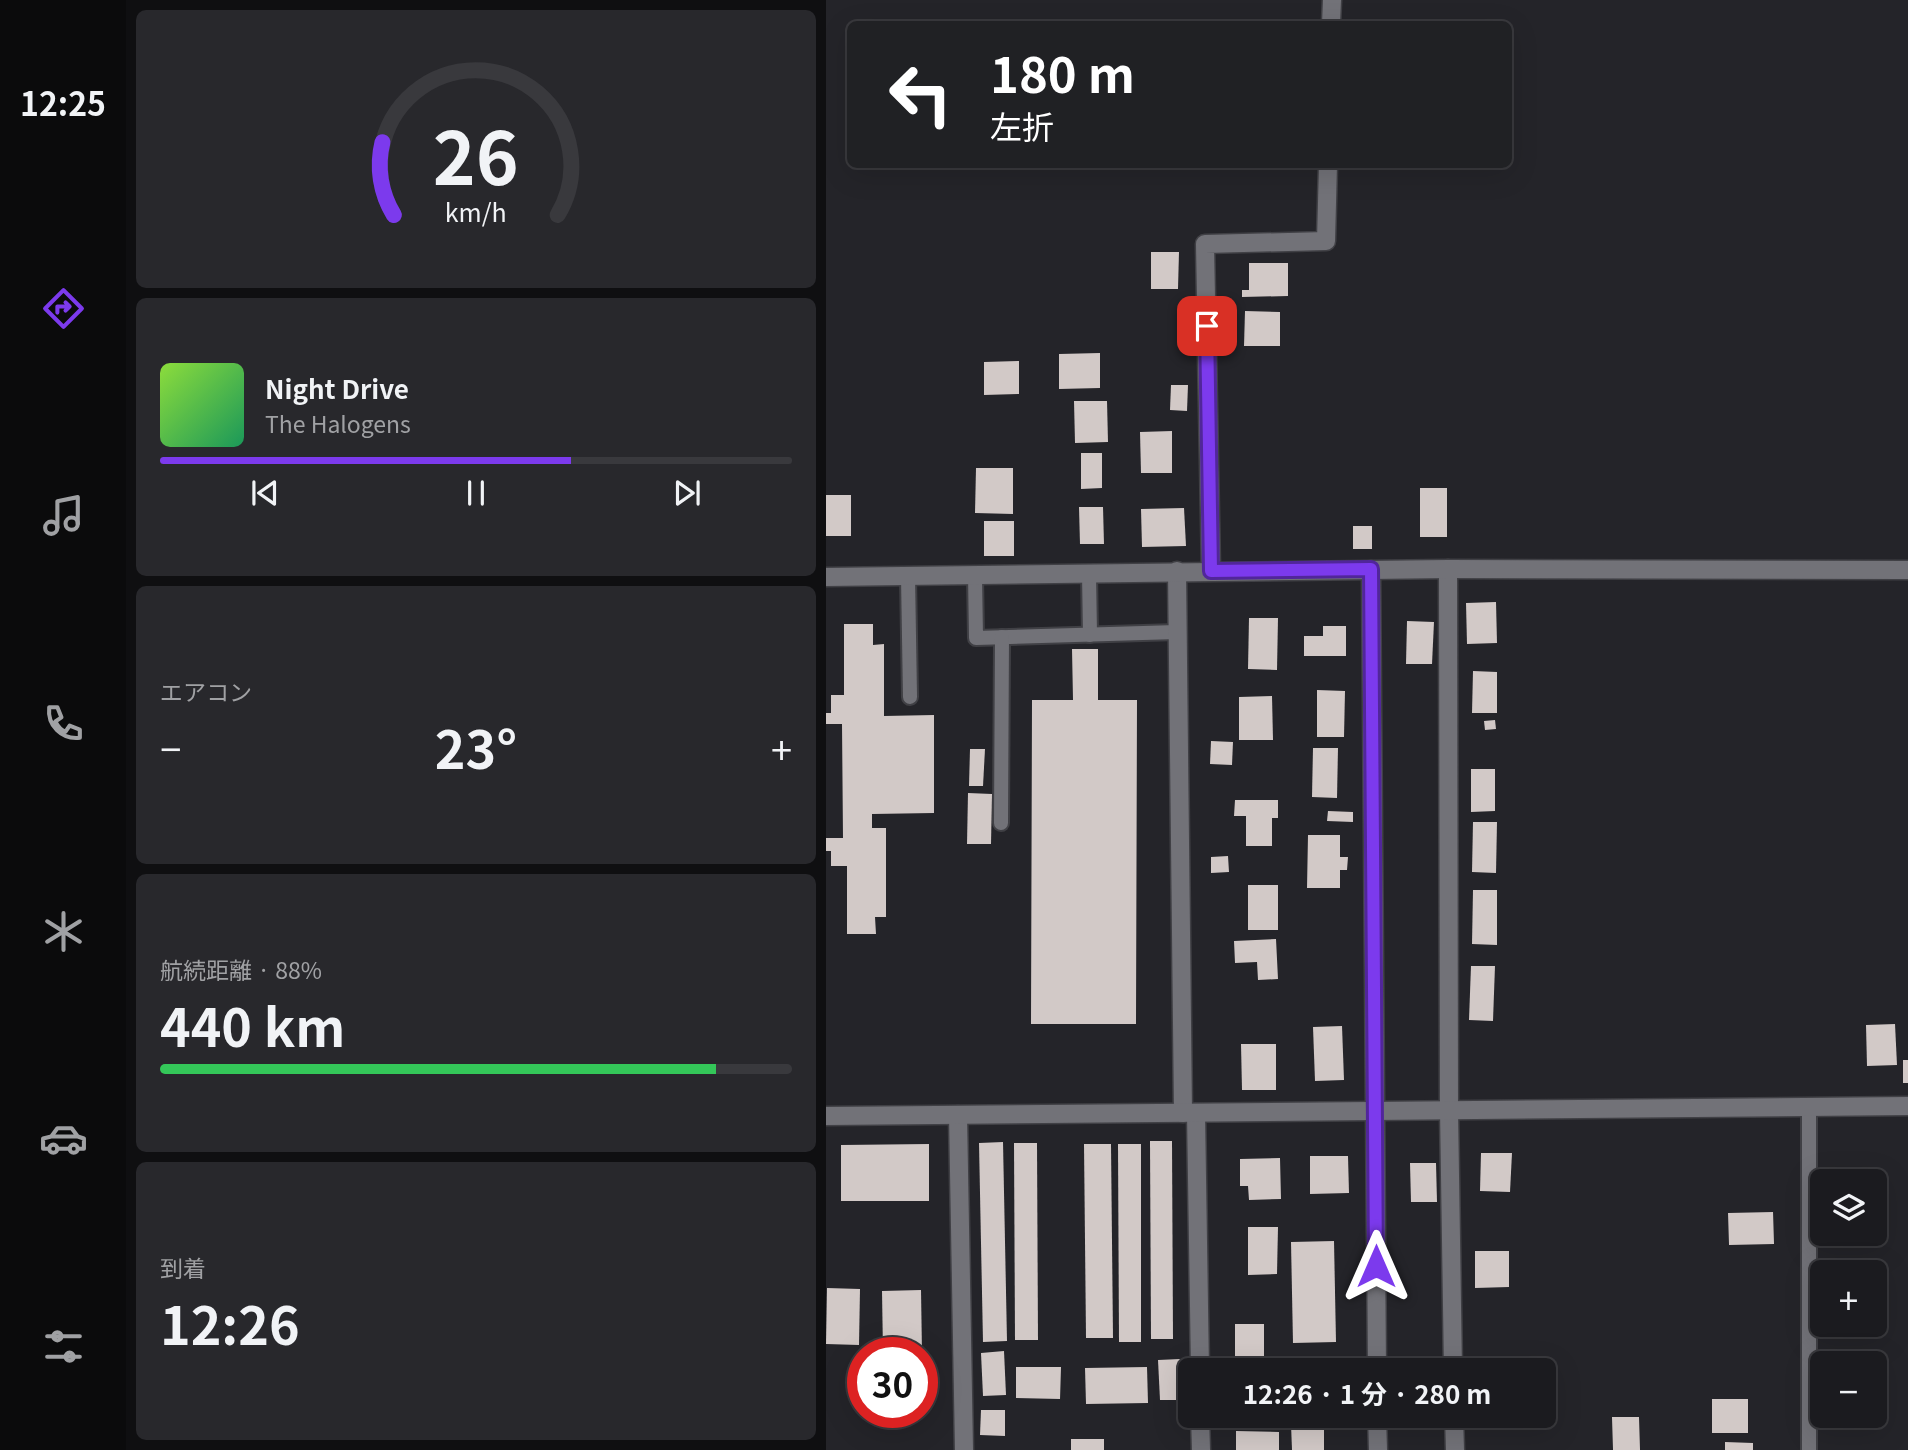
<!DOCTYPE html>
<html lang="ja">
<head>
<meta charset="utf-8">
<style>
  :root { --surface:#1b1b1f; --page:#28282c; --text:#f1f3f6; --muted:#a0a1a4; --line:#39393d; --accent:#7c3aed }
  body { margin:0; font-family:Georgia,"Noto Sans JP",serif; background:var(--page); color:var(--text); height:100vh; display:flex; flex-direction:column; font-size:26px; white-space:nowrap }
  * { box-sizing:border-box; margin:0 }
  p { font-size:23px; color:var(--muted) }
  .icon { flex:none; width:38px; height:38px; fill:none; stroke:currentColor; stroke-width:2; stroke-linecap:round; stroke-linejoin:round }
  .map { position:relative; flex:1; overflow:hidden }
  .side { display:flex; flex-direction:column; gap:10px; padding:10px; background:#0f0f11; width:700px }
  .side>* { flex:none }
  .top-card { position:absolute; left:21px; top:21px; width:665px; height:147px; border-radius:10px; box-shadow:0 7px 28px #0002,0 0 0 2px var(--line); background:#202124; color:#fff; overflow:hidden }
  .fabs { position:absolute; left:984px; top:1169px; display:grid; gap:14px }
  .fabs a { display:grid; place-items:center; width:77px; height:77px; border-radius:10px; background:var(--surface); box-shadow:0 7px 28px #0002,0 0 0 2px var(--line); font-size:35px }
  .speed { position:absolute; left:21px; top:1337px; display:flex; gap:14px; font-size:35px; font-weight:700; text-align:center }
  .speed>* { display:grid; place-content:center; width:91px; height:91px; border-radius:50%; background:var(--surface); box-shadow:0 7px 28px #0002,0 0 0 2px var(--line); line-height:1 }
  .speed .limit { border:10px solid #d22; background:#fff; color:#111 }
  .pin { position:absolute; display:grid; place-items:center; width:60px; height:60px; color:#fff; margin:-30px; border-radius:14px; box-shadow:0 4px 10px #0006 }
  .me { position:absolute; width:77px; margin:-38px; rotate:0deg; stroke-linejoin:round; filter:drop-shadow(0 0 5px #0008) }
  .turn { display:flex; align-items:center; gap:24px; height:147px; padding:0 28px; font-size:32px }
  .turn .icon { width:91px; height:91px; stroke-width:2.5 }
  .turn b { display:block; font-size:49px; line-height:60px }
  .big { font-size:52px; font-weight:700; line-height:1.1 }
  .side .widget { flex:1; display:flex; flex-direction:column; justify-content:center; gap:10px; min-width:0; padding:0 24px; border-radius:10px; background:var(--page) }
  .side .dial { align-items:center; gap:0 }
  .dial svg { height:182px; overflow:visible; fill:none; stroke:var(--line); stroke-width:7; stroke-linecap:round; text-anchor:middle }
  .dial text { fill:var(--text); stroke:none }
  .song { display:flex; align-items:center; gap:21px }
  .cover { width:84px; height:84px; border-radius:10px; background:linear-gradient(135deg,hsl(90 70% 55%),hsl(150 70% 35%)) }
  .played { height:7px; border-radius:4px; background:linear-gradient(90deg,var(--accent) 65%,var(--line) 65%) }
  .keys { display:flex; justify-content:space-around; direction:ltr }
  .heat { display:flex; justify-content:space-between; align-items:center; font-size:38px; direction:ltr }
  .charge { height:10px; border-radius:5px; background:linear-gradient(90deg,#34c759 88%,var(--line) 0) }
  .trip { position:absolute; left:352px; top:1358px; width:378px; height:70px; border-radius:10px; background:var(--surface); box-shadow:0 7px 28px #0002,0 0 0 2px var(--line); font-weight:700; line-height:70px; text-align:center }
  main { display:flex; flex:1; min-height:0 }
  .menu { display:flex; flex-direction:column; width:126px; justify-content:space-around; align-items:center; background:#0b0b0c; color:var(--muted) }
  .menu .icon { width:49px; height:49px }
  .menu .active { color:var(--accent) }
  .menu b { font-size:32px; color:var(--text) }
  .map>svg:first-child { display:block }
  .building { fill:#d2c9c7 }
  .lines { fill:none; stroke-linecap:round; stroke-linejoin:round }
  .lane-casing { stroke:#404045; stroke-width:18 }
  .street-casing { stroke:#404045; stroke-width:21 }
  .secondary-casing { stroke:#404045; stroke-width:21 }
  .lane { stroke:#727278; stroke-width:14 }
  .street { stroke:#727278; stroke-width:18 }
  .secondary { stroke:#727278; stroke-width:18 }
  .route-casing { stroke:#51269a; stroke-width:18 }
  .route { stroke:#7c3aed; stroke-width:12 }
</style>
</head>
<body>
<main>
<nav class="menu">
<b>12:25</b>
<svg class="icon active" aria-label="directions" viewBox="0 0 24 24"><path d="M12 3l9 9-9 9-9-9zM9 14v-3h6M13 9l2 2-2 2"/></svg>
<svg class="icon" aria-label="music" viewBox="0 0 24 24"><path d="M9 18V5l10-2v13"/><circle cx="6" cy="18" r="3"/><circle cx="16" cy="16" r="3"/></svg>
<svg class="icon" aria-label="phone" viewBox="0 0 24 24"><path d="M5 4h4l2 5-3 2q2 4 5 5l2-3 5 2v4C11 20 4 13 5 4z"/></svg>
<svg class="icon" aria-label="climate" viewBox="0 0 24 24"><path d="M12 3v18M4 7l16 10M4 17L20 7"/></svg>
<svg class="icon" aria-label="car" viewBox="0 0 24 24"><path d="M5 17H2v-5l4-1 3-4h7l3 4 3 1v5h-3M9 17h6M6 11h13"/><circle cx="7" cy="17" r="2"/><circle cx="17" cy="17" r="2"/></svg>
<svg class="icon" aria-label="filters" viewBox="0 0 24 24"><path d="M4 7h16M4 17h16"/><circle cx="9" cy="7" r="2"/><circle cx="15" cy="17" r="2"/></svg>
</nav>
<section class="side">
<div class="widget dial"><svg viewBox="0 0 100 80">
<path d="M14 69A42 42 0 1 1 86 69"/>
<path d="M14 69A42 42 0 0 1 9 37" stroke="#7c3aed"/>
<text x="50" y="56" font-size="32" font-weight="700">26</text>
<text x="50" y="72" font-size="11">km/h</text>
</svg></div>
<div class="widget">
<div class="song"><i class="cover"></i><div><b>Night Drive</b><p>The Halogens</p></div></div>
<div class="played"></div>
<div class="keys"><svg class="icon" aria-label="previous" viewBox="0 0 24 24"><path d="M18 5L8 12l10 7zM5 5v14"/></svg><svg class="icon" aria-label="pause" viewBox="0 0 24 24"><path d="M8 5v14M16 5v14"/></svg><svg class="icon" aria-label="next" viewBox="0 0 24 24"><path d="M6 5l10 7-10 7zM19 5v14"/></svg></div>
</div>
<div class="widget"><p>エアコン</p>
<div class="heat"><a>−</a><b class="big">23°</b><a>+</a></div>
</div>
<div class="widget"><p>航続距離 · 88%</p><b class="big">440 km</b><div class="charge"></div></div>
<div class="widget"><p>到着</p><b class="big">12:26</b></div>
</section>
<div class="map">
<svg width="1082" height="1450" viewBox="0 0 1082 1450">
  <rect width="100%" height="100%" fill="#242429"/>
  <g class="building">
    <path d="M325,252h28l-1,37h-27z"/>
    <path d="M423,263h39v33l-46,1v-7h7z"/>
    <path d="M419,311l35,1v34h-36z"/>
    <path d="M274,353v35l-41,1v-35z"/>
    <path d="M193,361v33l-35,1v-33z"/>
    <path d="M345,385h17l-1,26 -17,-1z"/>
    <path d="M248,401h33l1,41 -33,1z"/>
    <path d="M346,431v42h-31l-1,-41z"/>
    <path d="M255,453h21v35l-21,1z"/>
    <path d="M150,468h37v46l-38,-1z"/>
    <rect x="594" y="488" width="27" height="49"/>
    <rect x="0" y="495" width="25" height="41"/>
    <path d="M253,507h24l1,37h-24z"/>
    <path d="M358,508l2,38 -44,1 -1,-38z"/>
    <rect x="158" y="521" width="30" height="35"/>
    <rect x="527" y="526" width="19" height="23"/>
    <path d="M670,602l1,41 -30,1 -1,-41z"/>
    <path d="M423,618h29l-1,52 -29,-1z"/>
    <path d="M581,621l27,1 -2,42h-26z"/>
    <path d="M18,624h29v21l11,-1v72l50,-1v98l-62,1v14h14v89h-11l1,17h-29v-68h-16v-15h-5v-13h17l-1,-114h-16v-11h5v-18h13z"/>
    <path d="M497,626h23v30h-42v-20h19z"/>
    <path d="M246,649h26v51h39l-1,324h-105l1,-324h41z"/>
    <path d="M647,671l24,1v41h-25z"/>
    <path d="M491,690l28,1 -1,46h-27z"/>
    <path d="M446,696l1,44h-34v-43z"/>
    <path d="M669,720l1,9 -11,1 -1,-9z"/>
    <path d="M385,741l22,1 -1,23 -22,-1z"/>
    <path d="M487,748h25l-1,50 -25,-1z"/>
    <path d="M144,749h15l-2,37h-14z"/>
    <path d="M645,769h24v42l-24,1z"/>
    <path d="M142,793l24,1 -1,50h-24z"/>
    <path d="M409,800h43v18h-6v28h-26v-30h-12z"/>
    <path d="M502,811l25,1v10l-26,-1z"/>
    <path d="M647,822h24l-1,51 -24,-1z"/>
    <path d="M482,835h32v22h8l-1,13h-7v18h-33z"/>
    <path d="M402,856l1,16 -18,1v-16z"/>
    <rect x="422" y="885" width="30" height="45"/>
    <path d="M647,890h24v55l-25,-1z"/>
    <path d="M450,939l2,40 -20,1 -1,-18 -22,1 -1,-22z"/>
    <path d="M645,966h24l-2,55 -24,-1z"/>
    <path d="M1069,1024l2,41 -30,1 -1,-41z"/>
    <path d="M516,1026l2,54 -29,1 -2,-54z"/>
    <path d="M415,1044h35v46h-34z"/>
    <rect x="1077" y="1060" width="5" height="23"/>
    <path d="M324,1141h22l1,198h-22z"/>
    <path d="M177,1142l4,199 -24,1 -4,-199z"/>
    <path d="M188,1143h23l1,197h-23z"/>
    <path d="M103,1144v57h-88v-56z"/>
    <path d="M258,1144h27l2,194h-27z"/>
    <path d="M292,1144h23v198h-22z"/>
    <path d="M655,1153h31l-2,39 -30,-1z"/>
    <path d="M484,1156h38l1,37 -39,1z"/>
    <path d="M454,1158l1,41 -32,1 -1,-14h-8v-27z"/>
    <path d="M584,1163h26l1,39h-26z"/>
    <path d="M947,1212l1,32 -45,1 -1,-32z"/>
    <path d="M422,1227h30l-1,47 -29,1z"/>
    <path d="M508,1241l2,101 -43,1 -2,-101z"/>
    <path d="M649,1251h34v36l-34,1z"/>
    <path d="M1,1288l33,1 -1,56 -33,-1z"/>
    <path d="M95,1290l1,63h-39l-1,-62z"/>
    <rect x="409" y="1324" width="29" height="39"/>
    <path d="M178,1351l2,44 -23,1 -2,-43z"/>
    <path d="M354,1359l1,41h-21l-2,-40z"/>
    <path d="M682,1365v5h-36v-4z"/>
    <path d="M190,1367h45l-1,32 -44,-1z"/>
    <path d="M321,1367l1,36 -62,1 -1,-36z"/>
    <rect x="886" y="1399" width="36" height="34"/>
    <path d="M155,1410h24v26l-25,-1z"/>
    <rect x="408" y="1416" width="37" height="4"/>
    <path d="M786,1417h27l1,33h-27z"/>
    <path d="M498,1423v27h-32l-1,-26z"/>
    <path d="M410,1431l43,1v18h-43z"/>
    <rect x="245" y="1439" width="33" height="11"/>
    <path d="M899,1442l28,1v7h-28z"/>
  </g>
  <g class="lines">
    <g class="lane-casing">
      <g id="lane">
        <path d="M263,573l1,62"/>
        <path d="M149,575l1,63 201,-6"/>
        <path d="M82,576l2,121"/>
        <path d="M175,823l1,-186"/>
        <path d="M983,1450v-343"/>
      </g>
    </g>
    <g class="street-casing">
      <g id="street">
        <path d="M505,24l1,-24"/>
        <path d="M622,569l1,541 4,260"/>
        <path d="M545,570l6,800"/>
        <path d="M351,571l6,542"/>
        <path d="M385,571l-6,-327 121,-3 2,-77"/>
        <path d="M0,577l622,-8 460,1"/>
        <path d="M370,1113l4,257"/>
        <path d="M132,1115l6,335"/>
        <path d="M374,1416l1,34"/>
        <path d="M551,1416l1,34"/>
        <path d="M628,1416l1,34"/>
      </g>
    </g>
    <g class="secondary-casing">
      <path id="secondary" d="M0,1116l1082,-10"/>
    </g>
    <use href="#lane" class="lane"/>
    <use href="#street" class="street"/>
    <use href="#secondary" class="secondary"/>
  </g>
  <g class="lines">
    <g class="route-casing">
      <path id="route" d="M381,326l4,245 160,-2 5,697"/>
    </g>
    <use href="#route" class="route"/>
  </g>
</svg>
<div class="fabs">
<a><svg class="icon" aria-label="layers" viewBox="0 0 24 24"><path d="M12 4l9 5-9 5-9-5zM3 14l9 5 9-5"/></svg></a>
<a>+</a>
<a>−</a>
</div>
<div class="speed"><div class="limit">30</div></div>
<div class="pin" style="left:381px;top:326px;background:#d93025"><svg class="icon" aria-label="arrive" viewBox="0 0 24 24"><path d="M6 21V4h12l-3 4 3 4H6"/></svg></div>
<svg class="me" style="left:550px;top:1266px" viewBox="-20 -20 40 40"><path d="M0-17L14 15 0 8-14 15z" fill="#7c3aed" stroke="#fff" stroke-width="4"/></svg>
<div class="trip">12:26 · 1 分 · 280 m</div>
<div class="top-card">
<div class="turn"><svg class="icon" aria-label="left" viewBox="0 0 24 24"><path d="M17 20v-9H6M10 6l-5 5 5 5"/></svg><div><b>180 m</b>左折</div></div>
</div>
</div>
</main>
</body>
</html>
